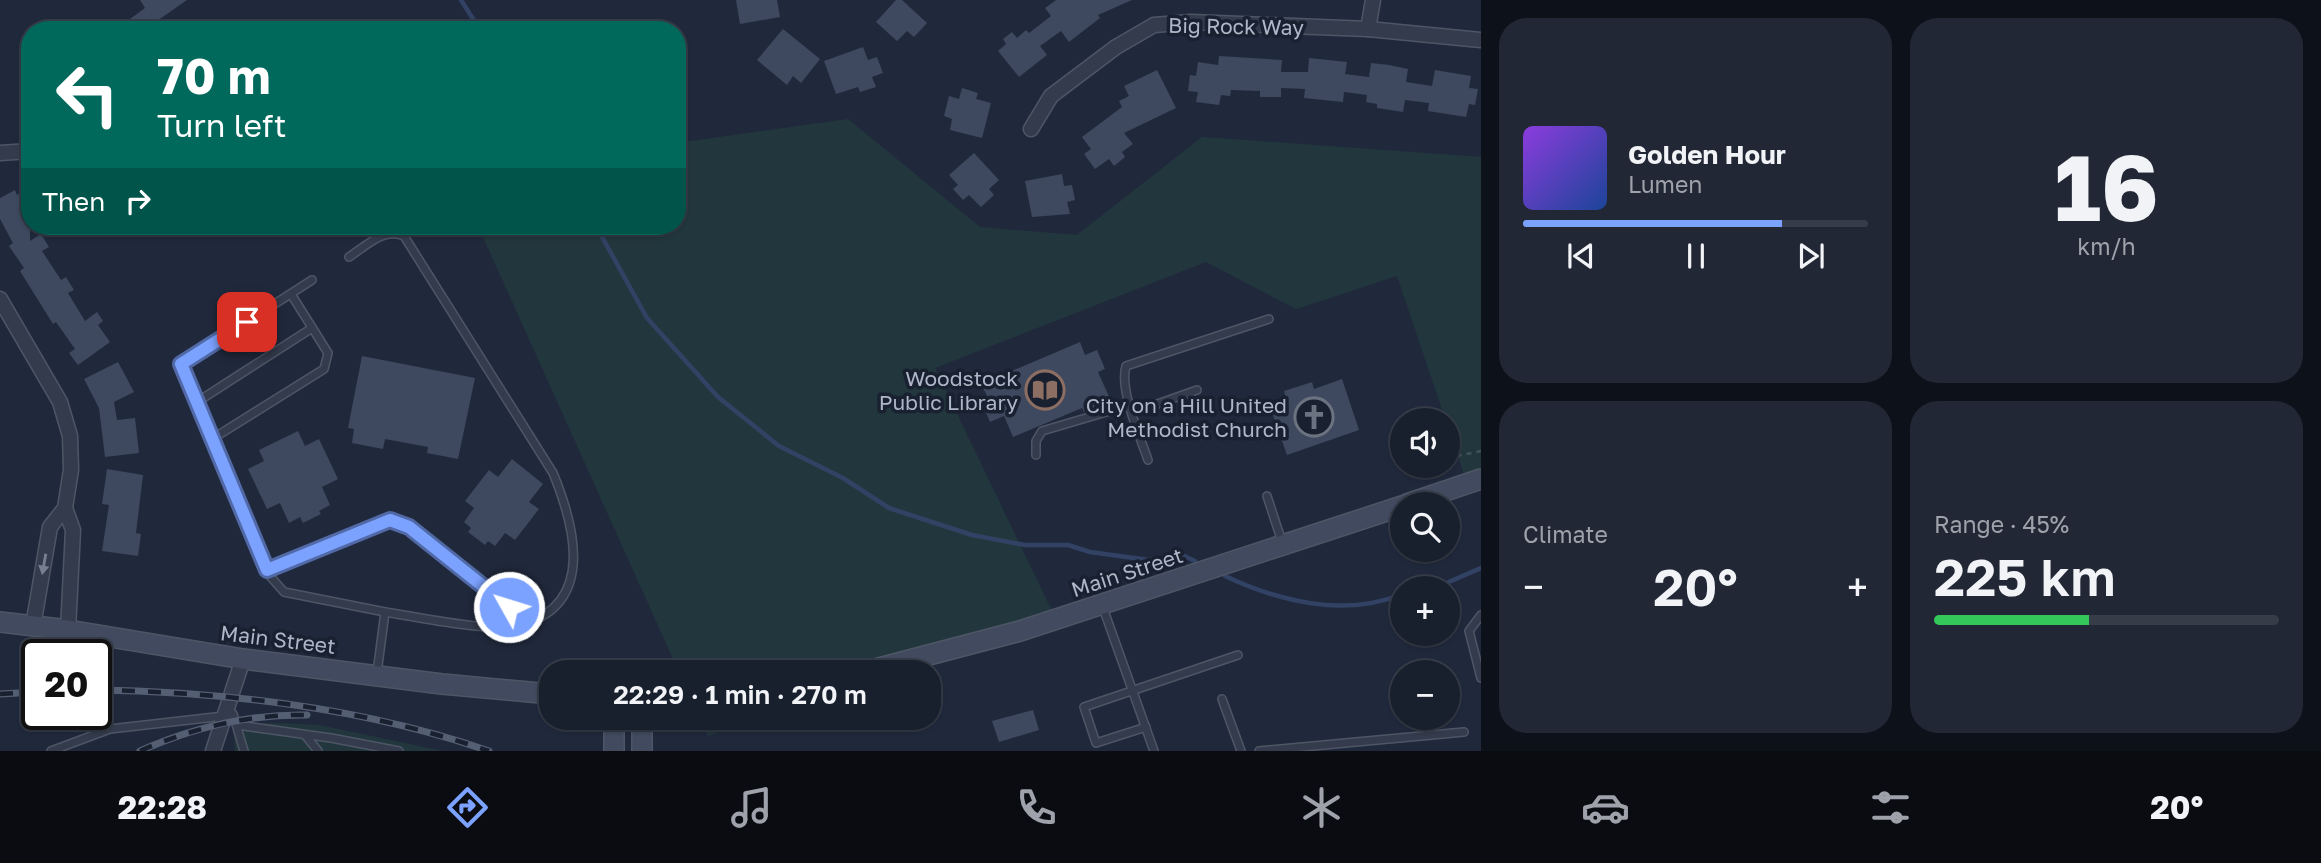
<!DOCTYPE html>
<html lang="en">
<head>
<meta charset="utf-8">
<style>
  :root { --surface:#181f2d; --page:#212735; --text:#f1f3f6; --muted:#9fa2aa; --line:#363d49; --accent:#7ca2ff }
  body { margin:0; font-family:"Golos Text",sans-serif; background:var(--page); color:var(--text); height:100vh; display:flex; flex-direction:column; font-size:26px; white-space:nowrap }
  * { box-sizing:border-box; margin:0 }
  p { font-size:23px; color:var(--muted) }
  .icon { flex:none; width:38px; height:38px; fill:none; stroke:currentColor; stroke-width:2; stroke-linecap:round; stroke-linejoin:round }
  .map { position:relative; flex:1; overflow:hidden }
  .sheet { display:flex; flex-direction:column; gap:18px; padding:18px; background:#0d1119; width:840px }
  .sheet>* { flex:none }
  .guide { position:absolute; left:21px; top:21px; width:665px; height:214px; border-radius:28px; box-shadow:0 2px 5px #0004,0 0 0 2px var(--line); background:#00695c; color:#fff; overflow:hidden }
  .fabs { position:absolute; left:1390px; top:408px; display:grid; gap:14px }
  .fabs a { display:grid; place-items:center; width:70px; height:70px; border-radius:50%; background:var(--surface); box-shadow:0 2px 5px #0004,0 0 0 2px var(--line); font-size:35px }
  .speed { position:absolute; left:21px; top:639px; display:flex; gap:14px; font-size:35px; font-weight:700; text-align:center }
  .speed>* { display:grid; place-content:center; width:91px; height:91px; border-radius:50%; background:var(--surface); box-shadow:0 2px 5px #0004,0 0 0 2px var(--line); line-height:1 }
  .speed .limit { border:4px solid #111; border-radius:10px; background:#fff; color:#111 }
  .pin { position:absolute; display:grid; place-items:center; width:60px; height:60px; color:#fff; margin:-30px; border-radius:14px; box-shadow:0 4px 10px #0006 }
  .me { position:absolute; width:77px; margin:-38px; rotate:309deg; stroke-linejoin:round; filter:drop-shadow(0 0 5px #0008) }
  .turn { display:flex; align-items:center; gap:24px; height:147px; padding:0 21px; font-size:32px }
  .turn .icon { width:91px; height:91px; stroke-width:2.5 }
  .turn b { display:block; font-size:49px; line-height:60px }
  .then { display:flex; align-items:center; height:66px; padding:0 21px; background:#0003; gap:14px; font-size:26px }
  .big { font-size:52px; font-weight:600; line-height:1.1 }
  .sheet .card { flex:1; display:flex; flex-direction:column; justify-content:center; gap:10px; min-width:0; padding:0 24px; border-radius:28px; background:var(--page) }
  .sheet .dial { align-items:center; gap:0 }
  .dial b { font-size:91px; line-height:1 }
  .song { display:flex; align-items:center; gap:21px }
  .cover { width:84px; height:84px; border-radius:10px; background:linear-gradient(135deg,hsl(270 70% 55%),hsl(220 70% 35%)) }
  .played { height:7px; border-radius:4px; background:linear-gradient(90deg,var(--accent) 75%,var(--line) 75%) }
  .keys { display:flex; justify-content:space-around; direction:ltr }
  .heat { display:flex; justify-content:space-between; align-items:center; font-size:38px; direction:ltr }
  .charge { height:10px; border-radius:5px; background:linear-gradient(90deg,#34c759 45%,var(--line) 0) }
  .sheet .tiles { flex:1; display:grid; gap:18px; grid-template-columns:repeat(2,1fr) }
  .trip { position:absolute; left:539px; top:660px; width:402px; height:70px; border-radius:28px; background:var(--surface); box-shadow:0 2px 5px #0004,0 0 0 2px var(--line); font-weight:600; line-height:70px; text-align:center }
  .menu { display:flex; height:112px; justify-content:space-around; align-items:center; background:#0a0c12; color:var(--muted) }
  .menu .icon { width:49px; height:49px }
  .menu .current { color:var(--accent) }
  .menu b { font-size:32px; color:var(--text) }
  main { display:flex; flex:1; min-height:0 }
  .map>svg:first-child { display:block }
  .green { fill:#22373d }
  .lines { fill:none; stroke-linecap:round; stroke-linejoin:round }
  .stream { stroke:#324265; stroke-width:4.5 }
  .building { fill:#3e485e }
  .service-casing { stroke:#4e5666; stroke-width:10 }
  .minor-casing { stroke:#4e5666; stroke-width:17 }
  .secondary-casing { stroke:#4e5666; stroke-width:22 }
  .path { stroke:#3f545a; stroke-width:2.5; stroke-dasharray:5 5; stroke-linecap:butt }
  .service { stroke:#343b4c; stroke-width:7 }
  .minor { stroke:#343b4c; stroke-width:14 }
  .secondary { stroke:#414a5f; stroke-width:19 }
  .rail-casing { stroke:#555f73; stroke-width:7 }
  .rail { stroke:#192030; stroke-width:4.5; stroke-dasharray:13; stroke-linecap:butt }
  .oneway { fill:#777f90 }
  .route-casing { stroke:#5169a6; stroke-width:18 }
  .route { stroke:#7ca2ff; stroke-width:12 }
  .labels { text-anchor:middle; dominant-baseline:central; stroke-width:7; stroke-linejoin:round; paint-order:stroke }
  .street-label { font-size:21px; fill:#aeb6c8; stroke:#192030 }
  .poi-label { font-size:21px; fill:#aeb6c8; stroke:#192030; text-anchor:end }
</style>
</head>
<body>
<main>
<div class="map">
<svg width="1481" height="751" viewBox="0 0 1481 751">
  <rect width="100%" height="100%" fill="#20293c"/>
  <g class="green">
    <path d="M848,119l132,108 97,8 125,-98 279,20v318l-15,5 -69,-204 -101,33 -90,-47 -271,106 117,243 -168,61h-205l-201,-446h199v-83z"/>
    <path d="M699,718h60l-51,18z"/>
    <path d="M278,723l41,2 124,26h-208l-1,-26z"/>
  </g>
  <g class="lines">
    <g class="stream">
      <path d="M461,0l19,30"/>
      <path d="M596,226l51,92 71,79 61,49 64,32 46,30 83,27 53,10h43l22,7 59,8 35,-4 11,5"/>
      <path d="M1225,576c53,25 120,42 177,18"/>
      <path d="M1435,588l46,-20"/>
    </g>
  </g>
  <g class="building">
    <path d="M140,0h47l-43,30h-29l30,-22z"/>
    <path d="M736,0h41l3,17 -40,7z"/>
    <path d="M896,0h6l25,23 -13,14 -7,-6 -10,10 -21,-19z"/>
    <path d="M1056,0h76l-34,15 2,3 -31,24 -8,-11 -21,15 7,9 -28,22 -21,-26 8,-7 -3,-5 9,-7 5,6 9,-8 3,3 22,-17 -6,-8z"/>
    <path d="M783,29l37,30 -19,24 -8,-7 -6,9 -30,-25z"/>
    <path d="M863,47l5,13 9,-3 6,16 -11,4 4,10 -16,5 -2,-5 -22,7 -12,-33z"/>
    <path d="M1219,56l63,4 -1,12h27l1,-14 38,4 -2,12 24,3 2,-14 18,2 19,4 -2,13 26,4 3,-16 36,6 -2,12 9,1 -3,16 -6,-1 -3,13 -38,-6 1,-8 -24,-3 -2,12 -26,-4v-4l-11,-2 1,-7 -23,-3 -1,10 -39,-4 1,-9 -24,-1v9h-21v-6l-29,-1 -1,6 -9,-1 -2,10 -23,-3 2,-10 -10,-1 2,-16 6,1 2,-14 20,3z"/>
    <path d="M1157,70l19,38 -52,25 9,11 -11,8 3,5 -11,9 -5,-7 -14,10 -11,-15 7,-5 -9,-12 40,-30 -3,-6 10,-5 -5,-10z"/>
    <path d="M962,88l16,5 -2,6 15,4 -9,35 -32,-8 2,-11 -8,-3 5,-20 10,3z"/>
    <path d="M974,153l25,27 -10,9 5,6 -13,12 -12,-12 -6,5 -10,-11 5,-4 -9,-10z"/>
    <path d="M1062,174l2,12 8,-1 3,15 -8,2 3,12 -38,3 -7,-36z"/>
    <path d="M15,190l2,5 6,-4 6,10 -6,3 7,13v24l11,-7 8,13 -7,4 19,29 5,-3 8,13 -6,3 17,28 12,-9 6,9 -5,4 12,17 -32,23 -9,-12 6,-4 -19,-27 -3,2 -33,-53 4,-3 -15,-22 4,-3 -13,-24v-21z"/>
    <path d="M1080,342l5,13 12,-5 8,19 -7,3 13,29 -27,11 -2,-4 -69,29 -9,-21 -14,6 -10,-24 7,-2 -6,-12z"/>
    <path d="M362,356l113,22 -17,81 -31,-6 1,-6 -43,-8 -2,10 -31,-6 2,-14 -6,-1z"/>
    <path d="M118,362l16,30 -20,10 3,18 18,-2 4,35 -34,4 -6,-49 -15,-29z"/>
    <path d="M1342,379l17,51 -72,25 -18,-51 17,-6 -2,-7 28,-9 2,7z"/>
    <path d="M298,431l7,15 14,-7 19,40 -16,8 8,18 -11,6 2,3 -18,9 -3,-6 -11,6 -9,-20 -13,6 -19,-40 16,-8 -5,-11z"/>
    <path d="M512,459l31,25 -14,18 10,7 -24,31 -10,-7 -10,13 -7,-5 -3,4 -17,-13 3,-4 -7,-6 10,-14 -9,-7 24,-31 9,7z"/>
    <path d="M107,469l36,6 -7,58 5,1 -3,22 -36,-5 7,-46 -7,-1z"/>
    <path d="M1033,710l6,20 -40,12 -7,-21z"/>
  </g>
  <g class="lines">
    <g class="service-casing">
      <g id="service">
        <path d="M349,257c17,-11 35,-30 55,-21l149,237c21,51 43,129 -29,151 -32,10 -104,-7 -139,-12"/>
        <path d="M312,280l-131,84 88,211 15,17 101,20 -8,61"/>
        <path d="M197,402l115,-74"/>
        <path d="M1132,413l65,-23"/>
        <path d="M212,439l112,-70 4,-16 -37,-59"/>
        <path d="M1036,455v-14l6,-10 88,-26"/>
        <path d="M1148,460c-8,-24 -29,-70 -22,-94l143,-47"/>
        <path d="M1267,496l16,49"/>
        <path d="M267,570l123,-50 19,7 100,80 14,18"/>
        <path d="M1102,605l52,146"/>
        <path d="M1481,615l-12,16 12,47"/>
        <path d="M1222,699l19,52"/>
        <path d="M228,709l5,5 11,37"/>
        <path d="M237,725l94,13 68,13"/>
        <path d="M1146,727l-50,16 -12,-36 154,-52"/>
        <path d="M305,735l13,16"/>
        <path d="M51,751l59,-22 114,-13"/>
        <path d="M1259,751l205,-19"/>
      </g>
    </g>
    <g class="minor-casing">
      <g id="minor">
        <path d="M1368,29l5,-29"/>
        <path d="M1031,129l20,-33 65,-49 38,-22 37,-3 177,7 113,11"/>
        <path d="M0,153l30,-2"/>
        <path d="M0,299l60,103 10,34 1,34 -6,38 -15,19 -17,99"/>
        <path d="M65,508l8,22 -5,100"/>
        <path d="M213,751l30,-92"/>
      </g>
    </g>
    <g class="secondary-casing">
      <g id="secondary">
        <path d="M1407,504l74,-25"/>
        <path d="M0,622l68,8 175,29 199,25 109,10"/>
        <path d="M864,672l156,-41 382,-125"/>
        <path d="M642,718v33"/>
        <path d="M614,751v-33"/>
      </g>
    </g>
    <g class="path">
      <path d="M1389,449l13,-2"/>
      <path d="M1447,458l34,-7"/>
      <path d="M659,670v2"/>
      <path d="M660,731l5,-7 -4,-6"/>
    </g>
    <use href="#service" class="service"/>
    <use href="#minor" class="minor"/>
    <use href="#secondary" class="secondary"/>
    <g class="rail-casing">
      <g id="rail">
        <path d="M96,690c132,2 268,18 393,61"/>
        <path d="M0,694l37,-2"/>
        <path d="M140,751c52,-23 110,-37 167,-36"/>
      </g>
    </g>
    <use href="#rail" class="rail"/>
  </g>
  <defs><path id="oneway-solid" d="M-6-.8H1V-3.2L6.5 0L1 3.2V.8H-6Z" transform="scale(1.75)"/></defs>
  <use class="oneway" href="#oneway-solid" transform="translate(44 564) rotate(100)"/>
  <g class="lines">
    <g class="route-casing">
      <path id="route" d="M247,322l-66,42 86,206 123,-50 19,7 100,80"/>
    </g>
    <use href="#route" class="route"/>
  </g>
  <defs>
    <g id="library-ring" transform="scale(2.0125)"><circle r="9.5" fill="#192030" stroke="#8d6e63" stroke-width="1.5"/><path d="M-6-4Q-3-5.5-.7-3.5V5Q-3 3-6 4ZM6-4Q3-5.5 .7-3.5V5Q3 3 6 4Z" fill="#8d6e63"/></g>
    <g id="church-ring" transform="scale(2.0125)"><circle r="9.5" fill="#192030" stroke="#6b7280" stroke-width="1.5"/><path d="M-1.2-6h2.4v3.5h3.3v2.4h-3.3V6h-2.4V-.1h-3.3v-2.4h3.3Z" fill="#6b7280"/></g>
  </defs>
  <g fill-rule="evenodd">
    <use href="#library-ring" x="1045" y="390"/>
    <use href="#church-ring" x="1314" y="417"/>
  </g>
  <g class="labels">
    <g class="street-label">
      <text transform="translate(1236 26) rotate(1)">Big Rock Way</text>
      <text transform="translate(1127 572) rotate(-18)">Main Street</text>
      <text transform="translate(278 639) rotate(7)">Main Street</text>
    </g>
    <g class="poi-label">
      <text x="1018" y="378">Woodstock<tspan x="1018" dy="24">Public Library</tspan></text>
      <text x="1287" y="405">City on a Hill United<tspan x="1287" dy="24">Methodist Church</tspan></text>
    </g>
  </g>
</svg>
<div class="fabs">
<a><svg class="icon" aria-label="sound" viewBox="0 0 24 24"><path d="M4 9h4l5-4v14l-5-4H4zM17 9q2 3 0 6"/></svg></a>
<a><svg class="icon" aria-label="search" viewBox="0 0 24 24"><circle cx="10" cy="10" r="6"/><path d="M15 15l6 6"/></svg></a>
<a>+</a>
<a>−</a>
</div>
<div class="speed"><div class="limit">20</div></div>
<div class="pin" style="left:247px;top:322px;background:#d93025"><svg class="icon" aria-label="arrive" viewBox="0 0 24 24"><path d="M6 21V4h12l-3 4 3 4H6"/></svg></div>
<svg class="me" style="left:509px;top:607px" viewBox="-20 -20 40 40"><circle r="17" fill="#7ca2ff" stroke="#fff" stroke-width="3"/><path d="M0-11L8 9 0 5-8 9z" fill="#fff"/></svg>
<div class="trip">22:29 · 1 min · 270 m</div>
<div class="guide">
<div class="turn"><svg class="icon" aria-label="left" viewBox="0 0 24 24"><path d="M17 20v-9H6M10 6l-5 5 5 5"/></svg><div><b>70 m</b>Turn left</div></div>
<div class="then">Then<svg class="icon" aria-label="right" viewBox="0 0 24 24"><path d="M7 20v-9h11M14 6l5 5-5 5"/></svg></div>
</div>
</div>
<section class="sheet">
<div class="tiles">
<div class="card">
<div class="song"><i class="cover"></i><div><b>Golden Hour</b><p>Lumen</p></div></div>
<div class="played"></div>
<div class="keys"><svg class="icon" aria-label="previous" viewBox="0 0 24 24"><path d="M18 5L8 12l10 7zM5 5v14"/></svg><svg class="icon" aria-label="pause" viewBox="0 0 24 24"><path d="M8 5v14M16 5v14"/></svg><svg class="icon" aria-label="next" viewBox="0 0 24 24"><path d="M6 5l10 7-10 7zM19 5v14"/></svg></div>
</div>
<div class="card dial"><b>16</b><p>km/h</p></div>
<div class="card"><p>Climate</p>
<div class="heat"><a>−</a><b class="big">20°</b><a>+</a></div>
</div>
<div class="card"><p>Range · 45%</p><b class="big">225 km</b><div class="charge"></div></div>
</div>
</section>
</main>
<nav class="menu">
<b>22:28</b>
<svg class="icon current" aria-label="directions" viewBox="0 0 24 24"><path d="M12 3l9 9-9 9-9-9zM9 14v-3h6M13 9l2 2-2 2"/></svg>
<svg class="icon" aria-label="music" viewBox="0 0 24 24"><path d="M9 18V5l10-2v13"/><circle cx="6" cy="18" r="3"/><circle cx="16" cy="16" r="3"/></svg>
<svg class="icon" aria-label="phone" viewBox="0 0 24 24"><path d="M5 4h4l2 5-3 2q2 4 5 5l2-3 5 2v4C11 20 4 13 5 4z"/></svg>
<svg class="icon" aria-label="climate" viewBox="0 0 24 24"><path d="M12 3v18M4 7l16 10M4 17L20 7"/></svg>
<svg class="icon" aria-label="car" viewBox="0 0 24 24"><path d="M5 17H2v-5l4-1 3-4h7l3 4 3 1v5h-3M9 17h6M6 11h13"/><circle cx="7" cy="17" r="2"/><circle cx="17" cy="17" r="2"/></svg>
<svg class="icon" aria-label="filters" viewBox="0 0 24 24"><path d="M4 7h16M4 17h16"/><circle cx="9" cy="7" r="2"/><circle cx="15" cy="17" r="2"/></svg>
<b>20°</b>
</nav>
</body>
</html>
